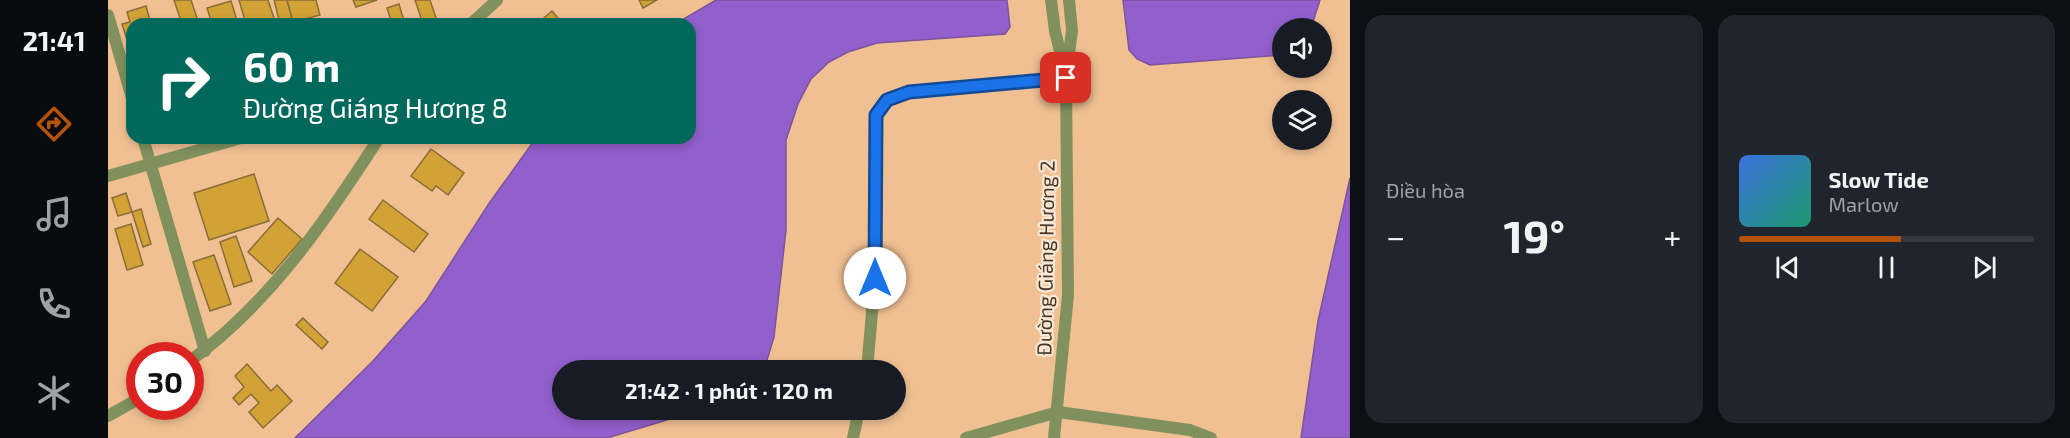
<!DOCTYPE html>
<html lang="vi">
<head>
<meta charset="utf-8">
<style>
  :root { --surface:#171b24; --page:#20242c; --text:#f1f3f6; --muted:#9ea1a6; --line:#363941; --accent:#b45309 }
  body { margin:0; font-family:"Exo 2",sans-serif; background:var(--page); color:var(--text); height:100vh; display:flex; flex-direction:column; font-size:22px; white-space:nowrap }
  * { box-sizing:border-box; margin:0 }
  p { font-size:20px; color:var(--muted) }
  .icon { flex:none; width:33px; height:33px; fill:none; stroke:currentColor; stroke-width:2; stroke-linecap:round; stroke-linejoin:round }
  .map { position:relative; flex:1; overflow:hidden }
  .side { display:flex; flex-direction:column; gap:15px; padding:15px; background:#0d0f14; width:720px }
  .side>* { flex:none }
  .hud { position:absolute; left:18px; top:18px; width:570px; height:126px; border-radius:18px; box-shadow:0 3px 9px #0003; background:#00695c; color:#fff; overflow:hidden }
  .tools { position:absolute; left:1164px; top:18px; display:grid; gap:12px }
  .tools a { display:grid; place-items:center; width:60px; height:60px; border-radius:50%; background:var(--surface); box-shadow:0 3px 9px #0003; font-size:30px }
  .speed { position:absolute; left:18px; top:342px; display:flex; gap:12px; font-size:30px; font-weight:700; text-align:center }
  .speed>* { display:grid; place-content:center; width:78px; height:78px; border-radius:50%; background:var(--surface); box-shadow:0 3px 9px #0003; line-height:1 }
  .speed .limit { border:9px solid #d22; background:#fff; color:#111 }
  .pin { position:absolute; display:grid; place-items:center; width:51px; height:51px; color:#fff; margin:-26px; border-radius:12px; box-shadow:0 3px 9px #0006 }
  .me { position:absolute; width:66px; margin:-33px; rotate:0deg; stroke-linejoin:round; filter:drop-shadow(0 0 4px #0008) }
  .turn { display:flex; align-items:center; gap:21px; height:126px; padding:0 18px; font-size:27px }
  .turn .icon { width:78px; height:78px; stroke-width:2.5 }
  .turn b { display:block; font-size:42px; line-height:51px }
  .big { font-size:45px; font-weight:700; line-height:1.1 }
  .side .tile { flex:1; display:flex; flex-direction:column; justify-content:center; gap:9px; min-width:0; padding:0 21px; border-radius:18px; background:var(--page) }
  .song { display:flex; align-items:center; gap:18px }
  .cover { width:72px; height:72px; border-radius:9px; background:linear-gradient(135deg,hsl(220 70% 55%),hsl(160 70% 35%)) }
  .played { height:6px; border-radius:3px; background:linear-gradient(90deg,var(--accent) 55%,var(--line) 55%) }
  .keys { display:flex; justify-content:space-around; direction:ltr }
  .heat { display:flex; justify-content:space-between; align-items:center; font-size:33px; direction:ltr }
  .side .tiles { flex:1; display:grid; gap:15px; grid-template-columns:repeat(2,1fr) }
  .trip { position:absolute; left:444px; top:360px; width:354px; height:60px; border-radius:30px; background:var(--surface); box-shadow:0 3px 9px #0003; font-weight:700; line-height:60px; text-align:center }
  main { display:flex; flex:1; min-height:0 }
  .tabs { display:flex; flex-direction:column; width:108px; justify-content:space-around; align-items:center; background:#090b0e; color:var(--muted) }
  .tabs .icon { width:42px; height:42px }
  .tabs .selected { color:var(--accent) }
  .tabs b { font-size:27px; color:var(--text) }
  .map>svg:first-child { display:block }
  .water { fill:#935fcc; stroke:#7d539a; stroke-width:1.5 }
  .building { fill:#d2a237; stroke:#886e36; stroke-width:1.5 }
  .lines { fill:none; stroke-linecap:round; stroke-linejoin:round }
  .street { stroke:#80915e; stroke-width:12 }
  .route-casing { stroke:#114b97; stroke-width:15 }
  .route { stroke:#1a73e8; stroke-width:10 }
  .labels { text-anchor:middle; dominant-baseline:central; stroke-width:4.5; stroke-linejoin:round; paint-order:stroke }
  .street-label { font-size:20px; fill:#4a3624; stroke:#fbe7d5 }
</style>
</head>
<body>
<main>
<nav class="tabs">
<b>21:41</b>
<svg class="icon selected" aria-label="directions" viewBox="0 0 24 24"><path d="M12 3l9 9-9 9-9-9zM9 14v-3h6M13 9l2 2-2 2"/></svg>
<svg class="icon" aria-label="music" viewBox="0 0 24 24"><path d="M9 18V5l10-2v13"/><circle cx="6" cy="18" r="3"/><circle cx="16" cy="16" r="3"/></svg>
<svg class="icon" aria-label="phone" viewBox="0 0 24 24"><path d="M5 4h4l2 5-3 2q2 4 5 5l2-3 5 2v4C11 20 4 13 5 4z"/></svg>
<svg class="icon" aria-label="climate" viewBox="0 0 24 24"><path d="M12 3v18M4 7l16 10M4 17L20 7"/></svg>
</nav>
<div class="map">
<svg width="1242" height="438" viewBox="0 0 1242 438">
  <rect width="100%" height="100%" fill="#f0c093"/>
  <g class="water">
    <path d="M608,0h291l3,27 -5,7 -128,9 -29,9 -19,10 -18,17 -13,25 -12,36v90l-12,107 -10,33h-202v40h138l-93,28h-312l78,-77 53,-60 64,-99 46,-64h154v-114h-15z"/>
    <path d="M1015,0h197l-9,28h-29v27l-132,10 -13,-6 -8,-9z"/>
    <path d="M1242,178v260h-49l17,-117z"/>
  </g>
  <g class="building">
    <path d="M66,0h17l8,24h-17z"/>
    <path d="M131,0h29l7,21 -9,3h-20z"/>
    <path d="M166,0h13l6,22 -13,2z"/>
    <path d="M179,0h29l4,15 -27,7z"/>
    <path d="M245,0h24l-21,7z"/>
    <path d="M307,0h15l8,24h-15z"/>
    <path d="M531,0h18l-14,8z"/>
    <path d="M123,1l7,23h-26l-5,-16z"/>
    <path d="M291,4l6,20h-13l-5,-16z"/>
    <path d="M38,6l5,18h-19v31l-10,-31 8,-2 -3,-10z"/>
    <path d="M444,11l11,13h-26z"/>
    <path d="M323,149l33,24 -16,22 -12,-9 -4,5 -21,-15z"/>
    <path d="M146,174l15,47 -60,19 -15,-47z"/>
    <path d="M18,193l6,19 -14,4 -6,-18z"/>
    <path d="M275,200l45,34 -14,18 -45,-33z"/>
    <path d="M33,209l10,35 -8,3 -11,-35z"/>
    <path d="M170,218l24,21 -30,35 -24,-22z"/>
    <path d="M23,224l12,41 -16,5 -12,-41z"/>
    <path d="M128,236l16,45 -18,6 -14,-45z"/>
    <path d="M252,249l38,28 -26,34 -37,-28z"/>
    <path d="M106,255l17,49 -21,7 -17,-49z"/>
    <path d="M195,318l25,24 -6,7 -26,-24z"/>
    <path d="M139,364l24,27 6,-6 15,16 -29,27 -14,-16 10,-9 -8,-9 -12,11 -6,-7 11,-11 -9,-11z"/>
  </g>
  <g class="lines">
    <g class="street">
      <path d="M943,0l4,31 9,37"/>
      <path d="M0,15l24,83"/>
      <path d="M363,24l26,-24"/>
      <path d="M35,138l62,213"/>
      <path d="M0,176l133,-38"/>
      <path d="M82,361c81,-59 136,-141 189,-223"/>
      <path d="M759,370l8,-92 1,-163 11,-15 22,-8 157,-14"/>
      <path d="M0,416l32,-18"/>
      <path d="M745,438l6,-28"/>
      <path d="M858,438l92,-26 132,18 21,8"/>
      <path d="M946,438l14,-143 -2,-217 6,-48 -3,-30"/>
    </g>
  </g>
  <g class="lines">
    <g class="route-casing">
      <path id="route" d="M767,278l1,-163 11,-15 22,-8 157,-14"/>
    </g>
    <use href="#route" class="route"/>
  </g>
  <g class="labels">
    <g class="street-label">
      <text transform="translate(937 258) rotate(-89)">Đường Giáng Hương 2</text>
    </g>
  </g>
</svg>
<div class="tools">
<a><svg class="icon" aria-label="sound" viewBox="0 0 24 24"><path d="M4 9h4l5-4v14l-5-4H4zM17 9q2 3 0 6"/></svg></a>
<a><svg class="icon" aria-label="layers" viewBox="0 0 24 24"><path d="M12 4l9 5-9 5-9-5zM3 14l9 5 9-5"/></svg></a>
</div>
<div class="speed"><div class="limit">30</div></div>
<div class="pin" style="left:958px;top:78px;background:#d93025"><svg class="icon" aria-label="arrive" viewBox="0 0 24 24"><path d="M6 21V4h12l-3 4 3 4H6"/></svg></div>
<svg class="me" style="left:767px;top:278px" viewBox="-20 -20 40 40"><circle r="19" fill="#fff"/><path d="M0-13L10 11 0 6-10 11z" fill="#1a73e8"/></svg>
<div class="trip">21:42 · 1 phút · 120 m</div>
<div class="hud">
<div class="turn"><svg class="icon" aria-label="right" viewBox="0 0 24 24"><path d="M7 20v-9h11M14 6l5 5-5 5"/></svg><div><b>60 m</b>Đường Giáng Hương 8</div></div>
</div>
</div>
<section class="side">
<div class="tiles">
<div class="tile"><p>Điều hòa</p>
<div class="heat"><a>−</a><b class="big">19°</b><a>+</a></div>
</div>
<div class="tile">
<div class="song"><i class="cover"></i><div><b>Slow Tide</b><p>Marlow</p></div></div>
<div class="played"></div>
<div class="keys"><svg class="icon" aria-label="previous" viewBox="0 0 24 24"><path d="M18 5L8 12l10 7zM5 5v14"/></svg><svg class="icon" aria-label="pause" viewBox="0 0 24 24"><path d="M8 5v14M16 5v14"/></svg><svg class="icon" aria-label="next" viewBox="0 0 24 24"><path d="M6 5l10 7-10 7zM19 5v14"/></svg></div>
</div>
</div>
</section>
</main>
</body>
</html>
